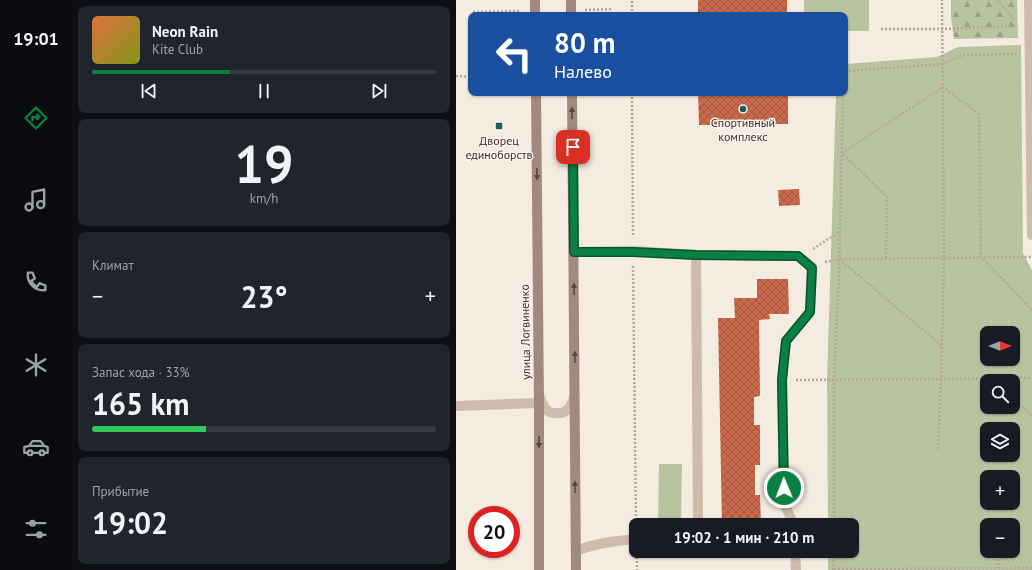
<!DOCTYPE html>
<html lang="ru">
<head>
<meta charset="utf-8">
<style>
  :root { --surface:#171b24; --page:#20242c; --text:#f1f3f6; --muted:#9ea1a6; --line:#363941; --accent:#0b8043 }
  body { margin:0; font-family:"PT Sans",sans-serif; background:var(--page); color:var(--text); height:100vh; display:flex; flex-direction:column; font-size:15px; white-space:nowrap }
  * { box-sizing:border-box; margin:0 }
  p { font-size:13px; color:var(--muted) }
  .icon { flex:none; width:22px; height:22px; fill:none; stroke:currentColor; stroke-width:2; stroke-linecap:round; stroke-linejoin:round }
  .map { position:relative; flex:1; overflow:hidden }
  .panel { display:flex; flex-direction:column; gap:6px; padding:6px; background:#0d0f14; width:384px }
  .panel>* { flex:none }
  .banner { position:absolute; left:12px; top:12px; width:380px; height:84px; border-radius:8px; box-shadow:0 1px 3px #0004; background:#1a4fa0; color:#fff; overflow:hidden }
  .needle { width:26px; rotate:90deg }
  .fabs { position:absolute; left:524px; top:326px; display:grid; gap:8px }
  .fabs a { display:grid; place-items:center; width:40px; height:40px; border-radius:8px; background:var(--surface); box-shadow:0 1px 3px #0004; font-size:20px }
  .speed { position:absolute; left:12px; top:506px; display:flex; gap:8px; font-size:20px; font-weight:700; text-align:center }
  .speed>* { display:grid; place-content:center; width:52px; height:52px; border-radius:50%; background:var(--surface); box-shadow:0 1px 3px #0004; line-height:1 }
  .speed .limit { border:6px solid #d22; background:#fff; color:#111 }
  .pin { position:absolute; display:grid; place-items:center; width:34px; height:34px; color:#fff; margin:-17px; border-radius:8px; box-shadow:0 2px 6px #0006 }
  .me { position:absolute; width:44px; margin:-22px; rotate:359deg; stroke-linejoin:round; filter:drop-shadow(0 0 3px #0008) }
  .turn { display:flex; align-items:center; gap:14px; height:84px; padding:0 20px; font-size:18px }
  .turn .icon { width:52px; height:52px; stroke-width:2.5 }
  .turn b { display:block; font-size:28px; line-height:34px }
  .big { font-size:30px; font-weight:600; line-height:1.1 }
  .panel .tile { flex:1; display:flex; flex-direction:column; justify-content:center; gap:6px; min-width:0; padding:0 14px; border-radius:8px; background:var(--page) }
  .panel .dial { align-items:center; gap:0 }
  .dial b { font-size:52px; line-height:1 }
  .song { display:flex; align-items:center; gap:12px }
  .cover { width:48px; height:48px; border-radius:6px; background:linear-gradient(135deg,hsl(20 70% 55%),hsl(70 70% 35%)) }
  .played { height:4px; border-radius:2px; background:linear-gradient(90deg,var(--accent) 40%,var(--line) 40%) }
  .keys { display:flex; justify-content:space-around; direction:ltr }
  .heat { display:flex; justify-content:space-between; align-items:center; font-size:22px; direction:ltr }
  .charge { height:6px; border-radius:3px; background:linear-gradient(90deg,#34c759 33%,var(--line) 0) }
  .trip { position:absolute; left:173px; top:518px; width:230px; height:40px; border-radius:8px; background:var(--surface); box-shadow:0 1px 3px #0004; font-weight:600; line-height:40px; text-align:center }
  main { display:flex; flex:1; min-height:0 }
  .dock { display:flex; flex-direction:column; width:72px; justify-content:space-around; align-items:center; background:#090b0e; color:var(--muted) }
  .dock .icon { width:28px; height:28px }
  .dock .active { color:var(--accent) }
  .dock b { font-size:18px; color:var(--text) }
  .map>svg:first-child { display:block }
  .forest { fill:url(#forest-firs) }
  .park { fill:#b8c4a0; fill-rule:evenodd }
  .building { fill:url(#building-cross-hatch) }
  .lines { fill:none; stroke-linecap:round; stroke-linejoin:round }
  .path { stroke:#b9a596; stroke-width:2.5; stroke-dasharray:2 2; stroke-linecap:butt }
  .service { stroke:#cdbbac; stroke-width:10 }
  .minor { stroke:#cdbbac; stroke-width:10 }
  .secondary { stroke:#a18a7d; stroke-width:10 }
  .oneway { fill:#544640 }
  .route-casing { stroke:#07532c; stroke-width:10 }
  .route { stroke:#0b8043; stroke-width:7 }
  .poi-dot { fill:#1f5a5e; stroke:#fbf5ee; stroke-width:1.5 }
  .labels { text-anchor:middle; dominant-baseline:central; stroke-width:3; stroke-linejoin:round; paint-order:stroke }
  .poi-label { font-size:12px; fill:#3b302b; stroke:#fbf5ee }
  .street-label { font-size:12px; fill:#3b302b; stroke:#fbf5ee }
</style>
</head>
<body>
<main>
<nav class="dock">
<b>19:01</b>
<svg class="icon active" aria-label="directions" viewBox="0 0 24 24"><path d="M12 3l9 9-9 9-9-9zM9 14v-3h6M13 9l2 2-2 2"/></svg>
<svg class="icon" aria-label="music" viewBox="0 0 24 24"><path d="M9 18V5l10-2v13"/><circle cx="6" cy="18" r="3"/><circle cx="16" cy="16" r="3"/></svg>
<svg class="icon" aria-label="phone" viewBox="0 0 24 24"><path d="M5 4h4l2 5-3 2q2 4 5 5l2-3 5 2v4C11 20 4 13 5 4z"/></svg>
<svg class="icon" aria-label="climate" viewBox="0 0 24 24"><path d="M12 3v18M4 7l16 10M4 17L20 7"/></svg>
<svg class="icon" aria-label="car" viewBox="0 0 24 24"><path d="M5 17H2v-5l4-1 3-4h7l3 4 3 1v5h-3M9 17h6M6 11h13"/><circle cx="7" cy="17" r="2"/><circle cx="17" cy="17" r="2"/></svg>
<svg class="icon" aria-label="filters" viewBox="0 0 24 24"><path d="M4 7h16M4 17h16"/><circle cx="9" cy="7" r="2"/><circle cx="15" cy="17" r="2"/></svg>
</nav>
<section class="panel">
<div class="tile">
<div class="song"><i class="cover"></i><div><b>Neon Rain</b><p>Kite Club</p></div></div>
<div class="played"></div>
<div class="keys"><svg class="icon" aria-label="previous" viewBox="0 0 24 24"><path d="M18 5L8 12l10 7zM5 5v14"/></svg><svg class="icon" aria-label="pause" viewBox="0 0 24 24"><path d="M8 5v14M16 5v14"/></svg><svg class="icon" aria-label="next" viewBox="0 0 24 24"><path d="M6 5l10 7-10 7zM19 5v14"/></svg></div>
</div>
<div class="tile dial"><b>19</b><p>km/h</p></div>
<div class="tile"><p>Климат</p>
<div class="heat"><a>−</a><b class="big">23°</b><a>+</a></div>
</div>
<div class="tile"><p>Запас хода · 33%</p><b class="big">165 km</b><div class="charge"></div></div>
<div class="tile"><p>Прибытие</p><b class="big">19:02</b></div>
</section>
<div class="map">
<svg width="576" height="570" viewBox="0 0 576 570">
  <defs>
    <pattern id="forest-firs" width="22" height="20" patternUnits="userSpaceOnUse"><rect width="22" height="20" fill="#b8c4a0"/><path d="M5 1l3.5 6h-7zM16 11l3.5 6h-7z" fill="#97a083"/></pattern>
    <pattern id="building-cross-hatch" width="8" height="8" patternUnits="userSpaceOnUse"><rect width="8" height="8" fill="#c8694b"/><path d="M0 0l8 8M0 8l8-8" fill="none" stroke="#a4573f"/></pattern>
  </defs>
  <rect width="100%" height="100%" fill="#f4ebe1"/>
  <path class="forest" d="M495,0h66l1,38 -64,1 -3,-22z"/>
  <g class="park">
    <path d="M348,0h65v31h-24v-16h-41z"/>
    <path d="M565,45l2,208 9,17v300h-204v-19h24v-26h-24l-1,-145 9,-287h9v-29l92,-7 21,-10zM531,333h26v26h-26zM531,381h26v26h-26zM531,429h26v26h-26zM531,477h26v26h-26zM531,525h26v26h-26z"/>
    <path d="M203,464h23l-1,60 -23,-1z"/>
  </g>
  <g class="building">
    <rect x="242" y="0" width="89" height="15"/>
    <path d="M242,93h90v31l-89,1z"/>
    <path d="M343,189l1,16 -21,1 -1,-16z"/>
    <path d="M301,279h31l1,35h-20l1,5 -11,1 1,76 -6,1v28h6v40h-5v30h5l1,30h-39l-4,-207h17l-1,-20h23z"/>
    <rect x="266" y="551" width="34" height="1"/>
  </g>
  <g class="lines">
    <g class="path">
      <path d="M541,0l17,19"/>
      <path d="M129,10l28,-1"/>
      <path d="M17,12l47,-1"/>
      <path d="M176,15v-15"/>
      <path d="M425,29h61l74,-3"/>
      <path d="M389,71l97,-7 22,-9 52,-1"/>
      <path d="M0,76l15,1"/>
      <path d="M176,93l1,144"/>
      <path d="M357,249l26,-17"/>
      <path d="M430,258l1,-61 -45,-44 101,-66 36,27 2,143 51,53"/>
      <path d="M383,259l103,87"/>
      <path d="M369,262l14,-3 193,-2"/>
      <path d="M177,266l3,259"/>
      <path d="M340,380l236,-2"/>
      <path d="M557,398l19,18"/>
      <path d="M482,449l3,-70 3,-119 -2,-260"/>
      <path d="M378,525v-145l5,-107 4,-180"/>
      <path d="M542,551v17"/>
      <path d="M181,553v17"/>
      <path d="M378,569l198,-1"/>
      <path d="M377,570l1,-19"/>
    </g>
    <g class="service">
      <path d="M573,0l3,235"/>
      <path d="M118,252l59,-1 63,4 102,1 14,11 -2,45 -24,29 -4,39 2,123 10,22"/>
      <path d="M0,406l83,-3"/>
      <path d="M237,525l5,-6 -2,-264"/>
      <path d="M120,551c20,-8 39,-10 60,-12"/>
      <path d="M339,551l1,19"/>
    </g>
    <path class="minor" d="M83,395c2,4 3,10 7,14 2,3 5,4 8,4 12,2 17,-5 20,-16"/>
    <g class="secondary">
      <path d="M79,0v15"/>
      <path d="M115,0v15"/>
      <path d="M80,93l3,310v167"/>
      <path d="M116,93l4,477"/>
    </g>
  </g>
  <defs><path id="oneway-solid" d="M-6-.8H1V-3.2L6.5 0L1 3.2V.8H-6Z"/></defs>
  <g class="oneway">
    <use href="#oneway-solid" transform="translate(116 113) rotate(-91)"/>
    <use href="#oneway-solid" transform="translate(81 174) rotate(89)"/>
    <use href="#oneway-solid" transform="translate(118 289) rotate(-90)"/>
    <use href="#oneway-solid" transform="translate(119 357) rotate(-90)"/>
    <use href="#oneway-solid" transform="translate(83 442) rotate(90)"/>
    <use href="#oneway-solid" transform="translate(119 487) rotate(-90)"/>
  </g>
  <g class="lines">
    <g class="route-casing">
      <path id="route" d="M117,147l1,105h59l63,3 102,1 14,12 -2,44 -24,29 -4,39 2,108"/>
    </g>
    <use href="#route" class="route"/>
  </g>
  <g class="poi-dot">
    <circle cx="287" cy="109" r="4"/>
    <rect x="39" y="122" width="8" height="8" rx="2"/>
  </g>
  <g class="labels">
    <g class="poi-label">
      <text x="287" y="122">Спортивный<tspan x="287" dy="14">комплекс</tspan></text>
      <text x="43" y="140">Дворец<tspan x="43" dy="14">единоборств</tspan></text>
    </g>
    <g class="street-label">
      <text transform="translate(69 332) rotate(-91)">улица Логвиненко</text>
    </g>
  </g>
</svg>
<div class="fabs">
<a><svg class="needle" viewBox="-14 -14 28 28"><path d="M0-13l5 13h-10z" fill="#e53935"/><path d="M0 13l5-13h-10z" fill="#9ea1a6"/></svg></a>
<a><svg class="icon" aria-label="search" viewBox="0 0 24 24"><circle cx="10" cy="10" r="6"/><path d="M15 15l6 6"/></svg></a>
<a><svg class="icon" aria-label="layers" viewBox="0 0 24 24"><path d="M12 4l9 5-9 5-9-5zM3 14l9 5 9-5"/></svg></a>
<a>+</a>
<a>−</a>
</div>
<div class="speed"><div class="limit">20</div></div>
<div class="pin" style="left:117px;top:147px;background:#d93025"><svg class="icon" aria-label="arrive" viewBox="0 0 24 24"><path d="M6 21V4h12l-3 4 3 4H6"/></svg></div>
<svg class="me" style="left:328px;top:488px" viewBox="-20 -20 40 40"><circle r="17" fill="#0b8043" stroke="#fff" stroke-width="3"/><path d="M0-11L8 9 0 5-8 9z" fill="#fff"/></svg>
<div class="trip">19:02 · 1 мин · 210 m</div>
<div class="banner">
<div class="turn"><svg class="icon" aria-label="left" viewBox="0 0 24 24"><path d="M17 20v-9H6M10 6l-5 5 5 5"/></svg><div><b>80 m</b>Налево</div></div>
</div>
</div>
</main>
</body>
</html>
